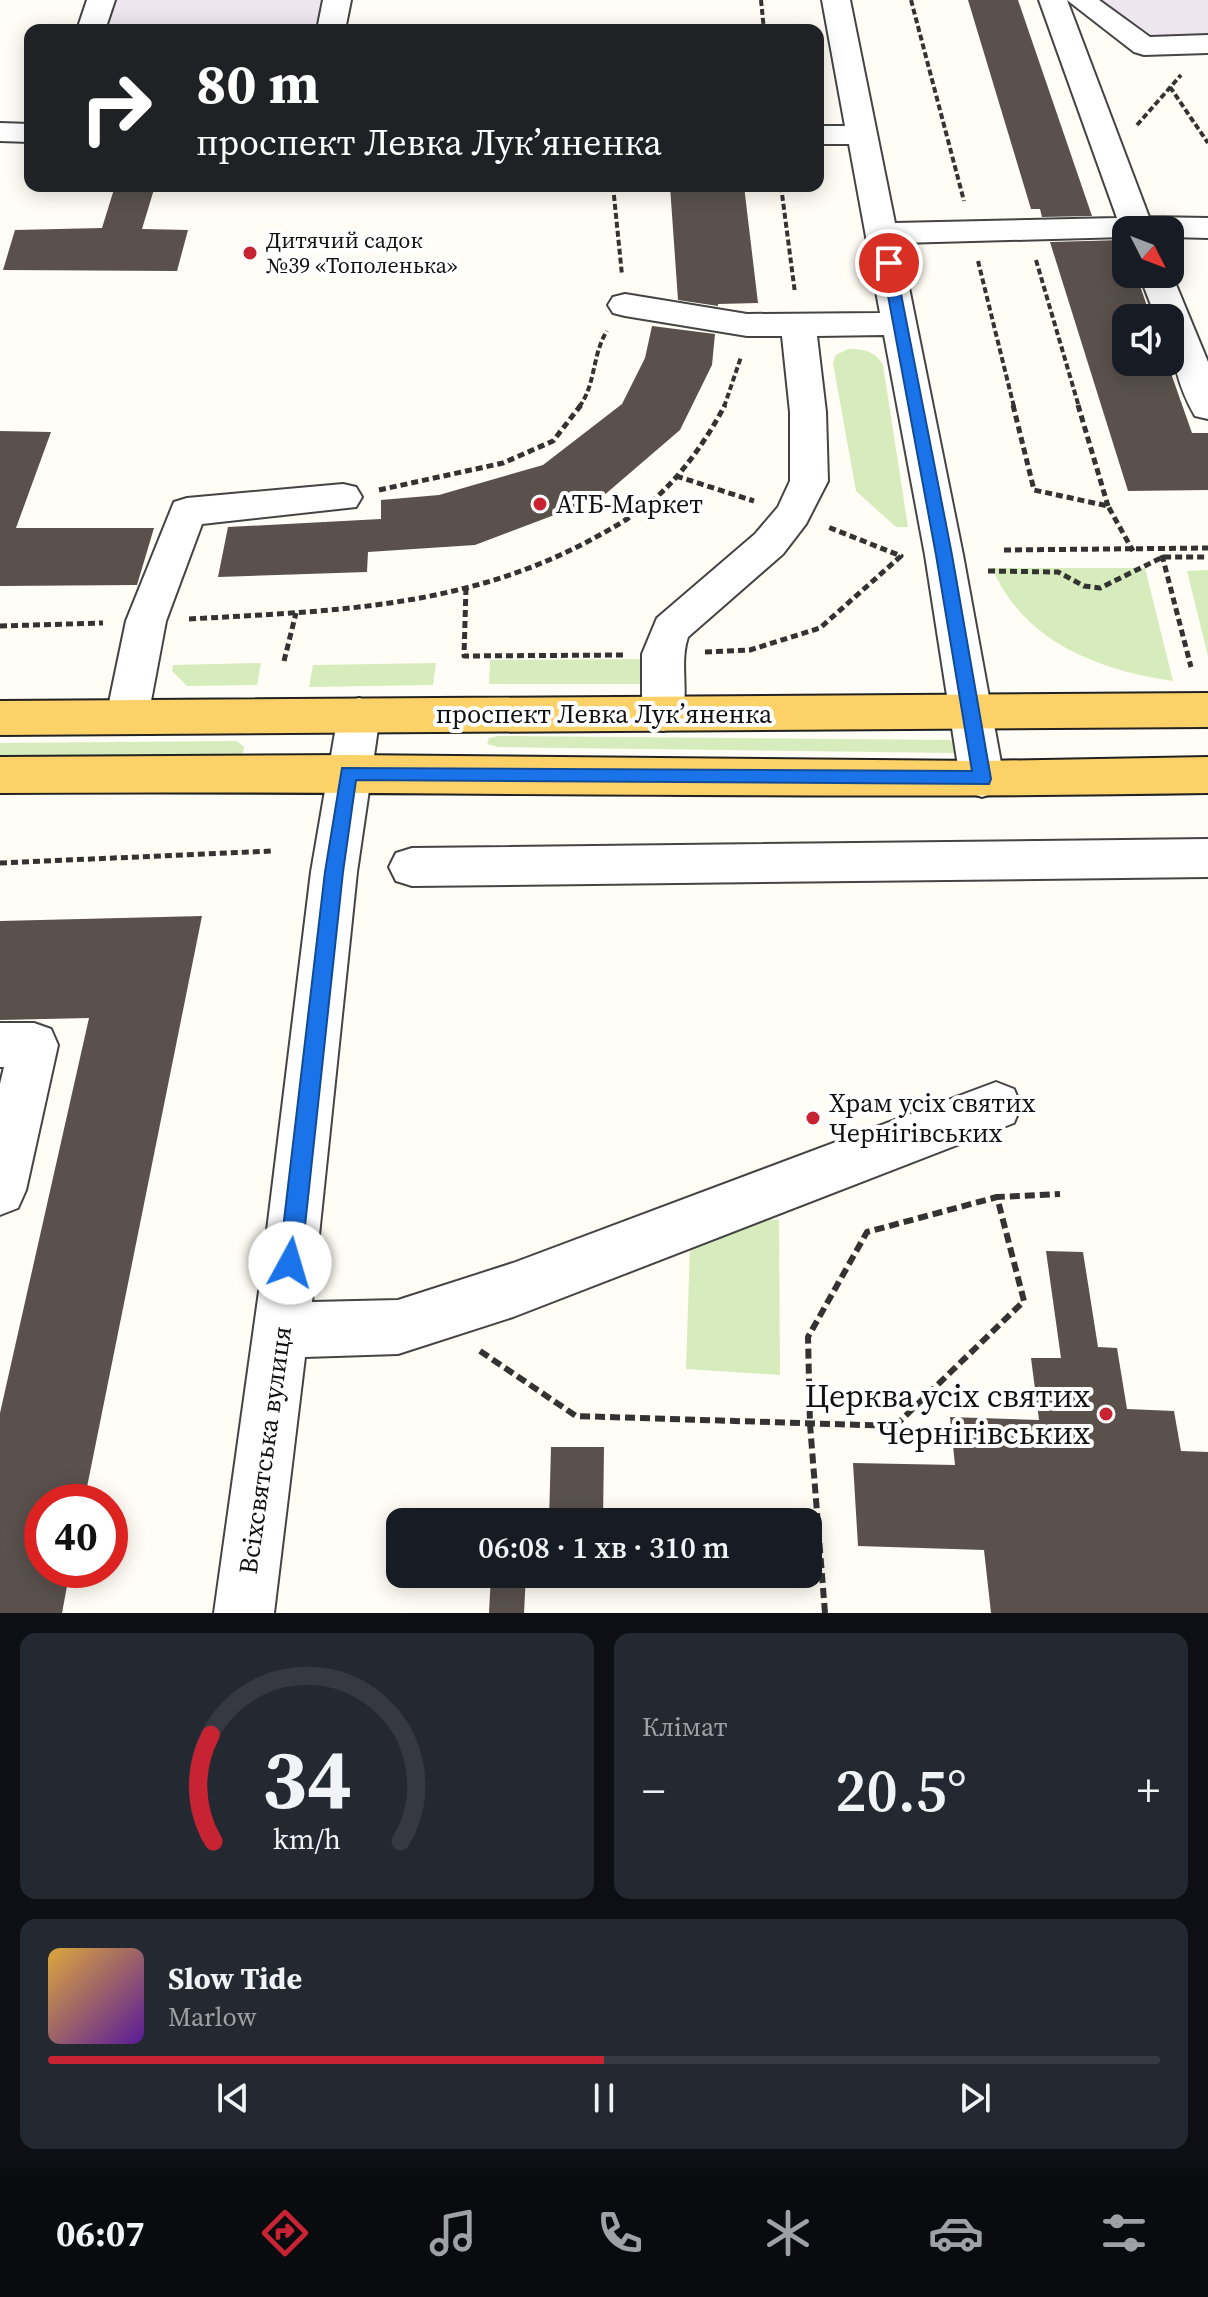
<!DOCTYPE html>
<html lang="uk">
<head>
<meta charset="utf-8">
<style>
  :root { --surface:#171b24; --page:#242831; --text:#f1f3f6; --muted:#9ea1a6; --line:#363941; --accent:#c72332 }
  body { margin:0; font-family:"Source Serif 4",serif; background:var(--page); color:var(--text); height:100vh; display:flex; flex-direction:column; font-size:30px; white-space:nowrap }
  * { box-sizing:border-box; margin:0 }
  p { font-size:26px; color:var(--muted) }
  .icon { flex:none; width:44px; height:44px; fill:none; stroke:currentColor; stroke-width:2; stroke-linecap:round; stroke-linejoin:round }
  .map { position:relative; height:1613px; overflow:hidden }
  .sheet { display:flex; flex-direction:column; gap:20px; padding:20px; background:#0d0f14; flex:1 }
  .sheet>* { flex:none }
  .banner { position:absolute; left:24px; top:24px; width:800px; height:168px; border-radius:16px; box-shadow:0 4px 20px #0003; background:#202124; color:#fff; overflow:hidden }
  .needle { width:52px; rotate:132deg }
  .buttons { position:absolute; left:1112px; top:216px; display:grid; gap:16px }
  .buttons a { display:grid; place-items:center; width:72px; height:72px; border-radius:16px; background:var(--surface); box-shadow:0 4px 20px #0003; font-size:40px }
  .speed { position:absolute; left:24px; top:1484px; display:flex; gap:16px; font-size:40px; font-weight:700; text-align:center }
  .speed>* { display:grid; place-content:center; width:104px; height:104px; border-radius:50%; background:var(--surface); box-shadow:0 4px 20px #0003; line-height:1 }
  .speed .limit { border:12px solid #d22; background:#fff; color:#111 }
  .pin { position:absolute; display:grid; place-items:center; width:68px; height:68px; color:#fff; margin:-34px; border:4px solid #fff; border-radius:50%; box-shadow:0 2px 8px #0007 }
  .me { position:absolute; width:88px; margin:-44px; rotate:6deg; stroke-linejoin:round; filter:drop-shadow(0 0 6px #0008) }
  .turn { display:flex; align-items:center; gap:28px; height:168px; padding:0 40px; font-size:36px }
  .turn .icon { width:104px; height:104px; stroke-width:2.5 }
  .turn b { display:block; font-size:56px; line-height:68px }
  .big { font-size:60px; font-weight:600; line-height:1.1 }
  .sheet .card { flex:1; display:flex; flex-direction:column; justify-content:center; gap:12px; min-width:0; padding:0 28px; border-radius:16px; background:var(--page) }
  .sheet .dial { align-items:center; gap:0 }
  .dial svg { height:208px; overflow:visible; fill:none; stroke:var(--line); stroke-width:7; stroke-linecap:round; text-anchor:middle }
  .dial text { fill:var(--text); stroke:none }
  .song { display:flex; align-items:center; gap:24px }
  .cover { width:96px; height:96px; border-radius:12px; background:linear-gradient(135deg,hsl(40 70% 55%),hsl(270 70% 35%)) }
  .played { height:8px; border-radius:4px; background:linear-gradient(90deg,var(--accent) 50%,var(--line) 50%) }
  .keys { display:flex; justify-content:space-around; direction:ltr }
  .heat { display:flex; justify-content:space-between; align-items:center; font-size:44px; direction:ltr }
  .sheet .tiles { flex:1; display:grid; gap:20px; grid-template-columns:1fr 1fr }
  .card:last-child { grid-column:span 2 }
  .trip { position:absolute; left:386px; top:1508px; width:436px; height:80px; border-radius:16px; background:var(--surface); box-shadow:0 4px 20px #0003; font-weight:600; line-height:80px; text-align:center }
  .menu { display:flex; height:128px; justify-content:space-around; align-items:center; background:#090b0e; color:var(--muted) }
  .menu .icon { width:56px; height:56px }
  .menu .selected { color:var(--accent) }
  .menu b { font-size:36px; color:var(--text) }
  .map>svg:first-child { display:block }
  .industrial { fill:#eee6ef }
  .green { fill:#d7ecbc }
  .building { fill:#5a514d }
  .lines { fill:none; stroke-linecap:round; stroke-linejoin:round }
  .minor-casing { stroke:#444; stroke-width:4 }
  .major-casing { stroke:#222; stroke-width:4 }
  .path-far2 { stroke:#333; stroke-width:4; stroke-dasharray:6 3; stroke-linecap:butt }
  .path-far1 { stroke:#333; stroke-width:5; stroke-dasharray:7 4; stroke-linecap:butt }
  .path { stroke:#333; stroke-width:6; stroke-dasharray:10 5; stroke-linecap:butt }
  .minor { fill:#fff; fill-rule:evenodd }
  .major { fill:#fcd168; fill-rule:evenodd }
  .route { fill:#1a73e8; stroke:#114b97; stroke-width:2 }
  .poi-dot { fill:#c72332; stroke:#fff; stroke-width:3 }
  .labels { text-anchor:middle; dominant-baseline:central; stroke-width:8; stroke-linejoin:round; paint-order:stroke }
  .far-poi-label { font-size:22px; fill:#111; stroke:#fff; text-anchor:start }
  .poi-label { font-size:26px; fill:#111; stroke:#fff; text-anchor:start }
  .street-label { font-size:26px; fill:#111; stroke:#fff }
  .near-poi-label { font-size:32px; fill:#111; stroke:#fff; text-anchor:end }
</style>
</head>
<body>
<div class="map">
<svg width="1208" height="1613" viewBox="0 0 1208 1613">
  <rect width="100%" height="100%" fill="#fffdf5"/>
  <g class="industrial">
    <path d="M111,0h212l-6,30h-216z"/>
    <path d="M1086,0h122v34l-8,4 -52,1z"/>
  </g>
  <g class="green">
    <path d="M848,349c16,0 27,2 35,16l25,162h-12l-40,-36 -23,-128 3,-8z"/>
    <path d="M992,568h153l28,113c-75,-11 -149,-39 -181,-113z"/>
    <path d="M1208,570v86l-21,-85z"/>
    <path d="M650,659l1,25h-162l1,-24z"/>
    <path d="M261,663l-4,22 -70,1 -15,-15 1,-6z"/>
    <path d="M436,663l-3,22 -124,2 4,-22z"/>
    <path d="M498,736l451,4 9,3 2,8 -7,2 -455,-6 -11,-3 2,-6z"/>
    <path d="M237,741l7,6 -1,6 -10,2 -233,2v-14z"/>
    <path d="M691,1215l88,5 1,155 -94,-6z"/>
  </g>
  <g class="building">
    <path d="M968,0h50l74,216 -50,1 -2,-8h-9z"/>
    <path d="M115,186h40l-13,43 46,1 -11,41 -174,-1 12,-40 87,-2z"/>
    <path d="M670,186h74l14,117 -40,1v2l-40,-6z"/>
    <path d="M1123,240l3,34h10l15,44h-25v44h41l25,71h16v57l-80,1 -78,-249z"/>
    <path d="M652,326l63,8 -3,31 -32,65 -78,67 -127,48 -107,7 -1,20 -149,5 10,-50 153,-8v-19l58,-5 104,-30 79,-61 23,-46z"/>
    <path d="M0,431l51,1 -35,96h138l-17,57 -137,1z"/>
    <path d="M202,916l-118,586h-42v68h28l-8,43h-62v-200l89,-395 -89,2v-99z"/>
    <path d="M1046,1251l37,1 15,95 19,1 10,61 47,2 7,40 27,1v161h-217l-7,-63 -126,-4 -5,-83 102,2 -5,-48 89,3 -8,-62h30z"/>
    <path d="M551,1447h53l-1,75h-54z"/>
    <path d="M491,1574h35l-2,39h-35z"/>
  </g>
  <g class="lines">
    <g class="minor-casing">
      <g id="minor">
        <path d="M87,0h28l-10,30h-28z"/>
        <path d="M323,0h28l-6,30h-28z"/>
        <path d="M822,0h28l45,223 222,-5 -78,-218h28l82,217 59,1v20l-38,-1v-7h-44v7l-226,6 63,312 41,224 -7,13 -15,5 -15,-5 -7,-13 -35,-224 -41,-220 -67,1 9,76 2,69 -22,43 -23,30 -95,83c-10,29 4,62 -10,89l-15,5 -15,-5 -6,-12v-60l15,-36 98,-84 23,-27 12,-26v-69l-8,-76h-35l-122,-20 -12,-3 -5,-8 5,-8 12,-3 122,20 133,-1 -31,-169h-31v-18h27z"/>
        <path d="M1067,0h32l51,37 58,-2v18l-64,2 -10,-3z"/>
        <path d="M0,123l30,1v18l-30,-1z"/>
        <path d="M1170,270l38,92v57l-13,-3c-18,-31 -25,-63 -25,-98h-14l-17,-44h31z"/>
        <path d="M343,484l13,3 6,10 -6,10 -154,17 -36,97 -18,96 -6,12 -15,5 -15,-5 -6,-12 20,-96 48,-119 13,-4z"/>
        <path d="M359,698l15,5 6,12 -23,157 -45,430 86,-2 115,-37 483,-181 18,7 7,17 -7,17 -501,194 -115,37 -93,3 -31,256h-60l49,-350 48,-391 27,-157 6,-12z"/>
        <path d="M1208,839v38l-796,9 -16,-5 -7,-14 7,-14 16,-5z"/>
        <path d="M0,1023h34l17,6 7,16 -32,145 -8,18 -18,7v-131l4,-17h-4z"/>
      </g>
    </g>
    <g class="major-casing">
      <g id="major">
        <path d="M1208,693v34l-1208,8v-34z"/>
        <path d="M349,755l633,6 226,-4v36c-403,7 -805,-3 -1208,0v-36z"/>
      </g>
    </g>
    <g class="path-far2">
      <path d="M761,0l3,30"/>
      <path d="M911,0l53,201"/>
      <path d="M1170,87l38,56"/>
      <path d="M1137,125l44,-50"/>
      <path d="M613,186l9,89"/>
      <path d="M781,186l14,107"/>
      <path d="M1036,260l43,147"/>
      <path d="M978,261l36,146"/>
      <path d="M579,407c17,-22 13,-53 28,-76"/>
      <path d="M724,407l17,-50"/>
    </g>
    <g class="path-far1">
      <path d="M1013,405l21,85 74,16 25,45"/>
      <path d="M1078,405l30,101"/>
      <path d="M676,476l78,25"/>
      <path d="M379,490l124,-27 50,-22 28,-36"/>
      <path d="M1004,550l204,-2"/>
      <path d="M1162,555l29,112"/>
      <path d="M988,571l70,1 26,14 16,2 63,-31h45"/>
      <path d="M466,588l-2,68 159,-1"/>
      <path d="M189,619c140,-8 268,-10 396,-76 26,-14 54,-29 76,-50 26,-25 47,-56 64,-88"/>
      <path d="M0,626l103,-3"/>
      <path d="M705,652l45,-2 70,-22 81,-72 -73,-29"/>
      <path d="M284,661l12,-48"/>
      <path d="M0,863l273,-12"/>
    </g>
    <g class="path">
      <path d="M480,1351l96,65 319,10 129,-125 -27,-104 63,-3"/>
      <path d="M825,1613l-15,-189 -2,-87 59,-105 130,-35"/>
    </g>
    <use href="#minor" class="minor"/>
    <use href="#major" class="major"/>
  </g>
  <path class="route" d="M889,259l6,4 57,292 39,224 -2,5 -633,-4 -13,92 -42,391 -4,8 -7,3 -8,-3 -3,-8 46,-391 17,-104 630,3 -36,-216 -54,-292z"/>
  <g class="poi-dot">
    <circle cx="250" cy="253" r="8"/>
    <circle cx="540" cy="504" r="8"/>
    <circle cx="813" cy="1118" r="8"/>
    <circle cx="1106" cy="1414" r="8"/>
  </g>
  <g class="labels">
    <g class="far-poi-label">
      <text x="266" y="240">Дитячий садок<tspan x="266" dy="25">№39 «Тополенька»</tspan></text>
    </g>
    <g class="poi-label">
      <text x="556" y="504">АТБ-Маркет</text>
      <text x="829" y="1103">Храм усіх святих<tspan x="829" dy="30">Чернігівських</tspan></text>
    </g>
    <g class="street-label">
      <text x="604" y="714">проспект Левка Лукʼяненка</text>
      <text transform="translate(265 1450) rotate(-82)">Всіхсвятська вулиця</text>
    </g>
    <g class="near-poi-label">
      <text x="1090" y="1396">Церква усіх святих<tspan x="1090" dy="37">Чернігівських</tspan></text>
    </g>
  </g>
</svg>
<div class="buttons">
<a><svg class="needle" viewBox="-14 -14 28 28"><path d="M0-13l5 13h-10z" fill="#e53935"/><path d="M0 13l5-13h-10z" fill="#9ea1a6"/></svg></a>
<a><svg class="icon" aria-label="sound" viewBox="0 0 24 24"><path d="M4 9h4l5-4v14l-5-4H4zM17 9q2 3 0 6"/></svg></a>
</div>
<div class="speed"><div class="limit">40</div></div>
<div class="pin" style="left:889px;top:263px;background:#d93025"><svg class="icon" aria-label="arrive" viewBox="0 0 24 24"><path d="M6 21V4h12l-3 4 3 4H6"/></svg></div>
<svg class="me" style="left:290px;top:1263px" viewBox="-20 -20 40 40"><circle r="19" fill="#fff"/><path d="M0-13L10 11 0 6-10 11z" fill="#1a73e8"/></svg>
<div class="trip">06:08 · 1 хв · 310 m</div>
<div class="banner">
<div class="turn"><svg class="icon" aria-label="right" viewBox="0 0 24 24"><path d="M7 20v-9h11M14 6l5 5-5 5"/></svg><div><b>80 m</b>проспект Левка Лукʼяненка</div></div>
</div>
</div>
<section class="sheet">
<div class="tiles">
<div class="card dial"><svg viewBox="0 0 100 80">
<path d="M14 69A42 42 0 1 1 86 69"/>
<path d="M14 69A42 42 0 0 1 13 28" stroke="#c72332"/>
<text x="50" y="56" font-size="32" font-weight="700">34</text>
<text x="50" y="72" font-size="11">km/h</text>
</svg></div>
<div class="card"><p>Клімат</p>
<div class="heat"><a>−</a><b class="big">20.5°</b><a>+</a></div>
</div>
<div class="card">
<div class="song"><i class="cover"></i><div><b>Slow Tide</b><p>Marlow</p></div></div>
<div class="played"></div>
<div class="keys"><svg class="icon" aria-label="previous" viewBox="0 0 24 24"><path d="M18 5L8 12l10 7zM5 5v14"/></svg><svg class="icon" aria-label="pause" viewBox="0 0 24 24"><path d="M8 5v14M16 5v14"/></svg><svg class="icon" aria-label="next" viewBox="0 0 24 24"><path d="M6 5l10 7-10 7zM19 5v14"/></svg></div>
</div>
</div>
</section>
<nav class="menu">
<b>06:07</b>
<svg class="icon selected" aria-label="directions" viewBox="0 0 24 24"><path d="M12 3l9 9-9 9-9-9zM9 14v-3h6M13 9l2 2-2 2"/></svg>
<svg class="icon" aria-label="music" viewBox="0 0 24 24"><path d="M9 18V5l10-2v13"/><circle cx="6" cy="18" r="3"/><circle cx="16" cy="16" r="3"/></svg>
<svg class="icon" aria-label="phone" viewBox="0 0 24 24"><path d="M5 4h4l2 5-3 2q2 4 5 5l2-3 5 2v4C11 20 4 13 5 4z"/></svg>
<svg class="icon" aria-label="climate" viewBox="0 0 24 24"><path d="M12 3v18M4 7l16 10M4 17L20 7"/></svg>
<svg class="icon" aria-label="car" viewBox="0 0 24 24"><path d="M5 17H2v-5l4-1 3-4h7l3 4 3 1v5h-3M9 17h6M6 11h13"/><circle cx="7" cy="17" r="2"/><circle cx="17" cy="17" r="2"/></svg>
<svg class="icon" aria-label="filters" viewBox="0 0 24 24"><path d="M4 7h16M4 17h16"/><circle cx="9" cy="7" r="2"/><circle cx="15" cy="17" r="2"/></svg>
</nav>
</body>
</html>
